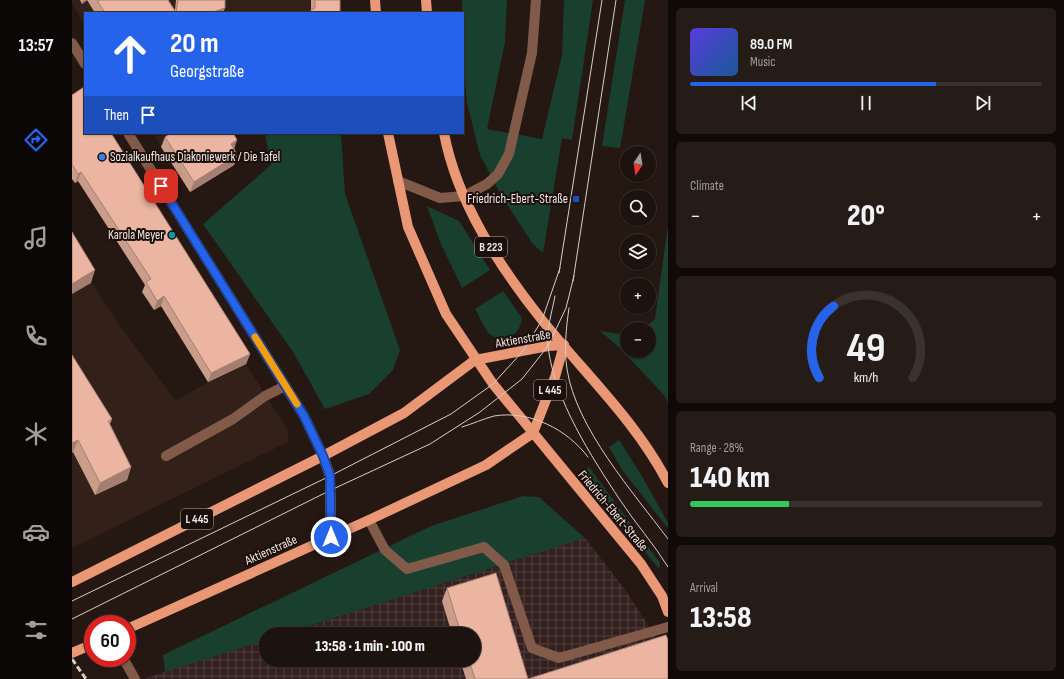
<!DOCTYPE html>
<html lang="en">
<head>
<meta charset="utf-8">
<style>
  :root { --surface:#1c120e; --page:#251b17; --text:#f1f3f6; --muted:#a09e9e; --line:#3a322e; --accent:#2563eb }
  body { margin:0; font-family:"Sofia Sans Condensed",sans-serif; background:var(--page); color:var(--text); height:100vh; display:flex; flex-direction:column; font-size:15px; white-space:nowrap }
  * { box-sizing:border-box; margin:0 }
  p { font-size:13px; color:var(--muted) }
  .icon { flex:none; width:22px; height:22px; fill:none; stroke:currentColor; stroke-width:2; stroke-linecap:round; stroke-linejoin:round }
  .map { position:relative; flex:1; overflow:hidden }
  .sheet { display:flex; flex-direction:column; gap:8px; padding:8px; background:#0f0a08; width:396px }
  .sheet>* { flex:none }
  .guide { position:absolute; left:12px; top:12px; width:380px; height:122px; border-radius:0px; box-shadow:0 1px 3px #0004,0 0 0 1px var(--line); background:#2563eb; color:#fff; overflow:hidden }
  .needle { width:26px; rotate:192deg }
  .buttons { position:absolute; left:548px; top:146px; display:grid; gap:8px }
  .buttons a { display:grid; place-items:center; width:36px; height:36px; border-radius:50%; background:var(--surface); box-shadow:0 1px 3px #0004,0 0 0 1px var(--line); font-size:20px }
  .speed { position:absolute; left:12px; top:615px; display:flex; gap:8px; font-size:20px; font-weight:700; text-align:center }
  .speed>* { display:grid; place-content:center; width:52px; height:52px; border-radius:50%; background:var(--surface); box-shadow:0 1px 3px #0004,0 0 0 1px var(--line); line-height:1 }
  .speed .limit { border:6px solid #d22; background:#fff; color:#111 }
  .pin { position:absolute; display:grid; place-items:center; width:34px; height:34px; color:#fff; margin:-17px; border-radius:8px; box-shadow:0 2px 6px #0006 }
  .me { position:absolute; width:44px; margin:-22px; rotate:0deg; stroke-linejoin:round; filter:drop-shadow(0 0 3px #0008) }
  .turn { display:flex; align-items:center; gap:14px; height:84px; padding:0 20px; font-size:18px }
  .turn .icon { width:52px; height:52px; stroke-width:2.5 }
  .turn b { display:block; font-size:28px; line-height:34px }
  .then { display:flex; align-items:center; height:38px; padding:0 20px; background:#0003; gap:8px; font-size:15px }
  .big { font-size:30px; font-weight:800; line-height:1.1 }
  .sheet .widget { flex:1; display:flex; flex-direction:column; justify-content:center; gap:6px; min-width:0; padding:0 14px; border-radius:6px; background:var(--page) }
  .sheet .dial { align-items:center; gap:0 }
  .dial svg { height:104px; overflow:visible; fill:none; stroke:var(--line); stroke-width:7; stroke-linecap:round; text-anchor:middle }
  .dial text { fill:var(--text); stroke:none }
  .song { display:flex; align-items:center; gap:12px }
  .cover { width:48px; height:48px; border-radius:6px; background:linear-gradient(135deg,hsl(250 70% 55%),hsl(210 70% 35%)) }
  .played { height:4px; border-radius:2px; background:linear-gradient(90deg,var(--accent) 70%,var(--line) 70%) }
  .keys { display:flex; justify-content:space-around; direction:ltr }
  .heat { display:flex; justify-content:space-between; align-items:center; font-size:22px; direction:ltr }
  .charge { height:6px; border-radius:3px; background:linear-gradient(90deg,#34c759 28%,var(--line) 0) }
  .trip { position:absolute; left:187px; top:627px; width:222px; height:40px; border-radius:20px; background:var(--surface); box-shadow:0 1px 3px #0004,0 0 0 1px var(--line); font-weight:800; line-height:40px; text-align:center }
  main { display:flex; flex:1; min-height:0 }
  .dock { display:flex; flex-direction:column; width:72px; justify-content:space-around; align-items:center; background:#0b0706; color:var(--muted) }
  .dock .icon { width:28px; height:28px }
  .dock .selected { color:var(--accent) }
  .dock b { font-size:18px; color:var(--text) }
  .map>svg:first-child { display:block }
  .built { fill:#322019 }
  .industrial { fill:url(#industrial-grid) }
  .green { fill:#193f2f }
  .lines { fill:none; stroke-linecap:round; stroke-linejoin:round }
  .minor { stroke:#815a49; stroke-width:10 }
  .major { stroke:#e99774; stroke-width:10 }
  .tram { stroke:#d7cdca; stroke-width:1 }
  .rail { stroke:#d7cdca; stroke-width:3; stroke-dasharray:6 3; stroke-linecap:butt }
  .wall { fill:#ca9c8a }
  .shaded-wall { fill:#a47f71 }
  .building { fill:#ebb5a1; stroke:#a47f71 }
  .route-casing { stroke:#184099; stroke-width:10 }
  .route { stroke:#2563eb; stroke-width:7 }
  .slow { stroke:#f59e0b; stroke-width:7 }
  .shop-dot { fill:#3f7fe0; stroke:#1b0f0b; stroke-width:1.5 }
  .transit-dot { fill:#1a4fb4; stroke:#1b0f0b; stroke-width:1.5 }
  .culture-dot { fill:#0f9aa8; stroke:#1b0f0b; stroke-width:1.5 }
  .labels { text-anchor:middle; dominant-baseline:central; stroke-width:4; stroke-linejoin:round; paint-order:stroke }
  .shield { fill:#1b0f0b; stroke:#b1a6a3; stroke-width:1 }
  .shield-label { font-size:12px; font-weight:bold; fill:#f1e7e4 }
  .poi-label { font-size:13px; fill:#f1e7e4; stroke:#1b0f0b; text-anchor:end }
  .street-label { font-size:13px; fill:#f1e7e4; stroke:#1b0f0b }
</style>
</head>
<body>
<main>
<nav class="dock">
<b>13:57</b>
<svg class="icon selected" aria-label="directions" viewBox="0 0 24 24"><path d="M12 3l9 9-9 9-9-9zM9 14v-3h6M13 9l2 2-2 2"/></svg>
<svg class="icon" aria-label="music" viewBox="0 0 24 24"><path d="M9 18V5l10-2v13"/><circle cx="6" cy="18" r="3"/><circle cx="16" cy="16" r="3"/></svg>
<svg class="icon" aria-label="phone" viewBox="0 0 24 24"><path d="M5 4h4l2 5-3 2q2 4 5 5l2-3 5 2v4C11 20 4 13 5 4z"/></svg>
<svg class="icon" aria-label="climate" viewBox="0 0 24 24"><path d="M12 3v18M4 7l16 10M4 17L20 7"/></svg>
<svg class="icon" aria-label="car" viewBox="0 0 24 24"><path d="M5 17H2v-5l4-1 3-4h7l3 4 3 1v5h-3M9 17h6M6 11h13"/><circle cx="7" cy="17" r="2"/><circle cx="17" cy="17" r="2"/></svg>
<svg class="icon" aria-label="filters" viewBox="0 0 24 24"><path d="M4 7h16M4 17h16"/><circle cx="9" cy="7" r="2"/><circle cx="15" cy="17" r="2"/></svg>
</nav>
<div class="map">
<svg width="596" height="679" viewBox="0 0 596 679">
  <defs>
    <pattern id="industrial-grid" width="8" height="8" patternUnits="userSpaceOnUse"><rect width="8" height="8" fill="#34211f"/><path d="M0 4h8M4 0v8" fill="none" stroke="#52413f"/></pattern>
  </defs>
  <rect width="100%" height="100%" fill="#251813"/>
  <g class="built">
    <path d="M0,0h264v13h-251v12l-13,-21z"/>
    <path d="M81,133h29l-21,14z"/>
    <path d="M0,252l46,71 58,78 32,-19 38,-18 42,66v12l-216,106z"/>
  </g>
  <path class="industrial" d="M513,538l41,53 36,56 6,20v12h-525l123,-39v20h208v-26h-190z"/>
  <g class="green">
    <path d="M390,0h45l-2,42 -18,87 55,10 20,-84 2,-55h29l-21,140 -10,-2 -19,115 -11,-10 -31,-48 -21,-40 -13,-52 -4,-39z"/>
    <path d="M553,0h20l-25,148 -18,-2z"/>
    <path d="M193,133h76l4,61 55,156 -7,20 -24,24 -44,15 -32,-57 -90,-128 68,-59z"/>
    <path d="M355,206l32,15 31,49 -28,18 -21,-44z"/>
    <path d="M596,225v178l-4,-8 -45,-48 -19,-16 27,4v16h22v-22h-6l12,-10z"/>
    <path d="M431,291l19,27c-3,16 -8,18 -24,21l-10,-6 -13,-24z"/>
    <path d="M547,440l24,38 25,45v5l-45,-57 -14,-24z"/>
    <path d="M517,467l71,96 -1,6 -78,-95z"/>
    <path d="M451,496l16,1 46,41 -301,96h-18v6l-101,32 -2,-17 268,-129z"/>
  </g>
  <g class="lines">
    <g class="minor">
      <path d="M0,43l13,21"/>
      <path d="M56,133l176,283 19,40"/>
      <path d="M326,181l42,17 24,-2 23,-12 11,-10 11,-20 23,-101 4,-53"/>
      <path d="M94,456l67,-37 32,-23 20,-10"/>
      <path d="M297,520l16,30 22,19 77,-22 20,18 28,83 27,10 109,-31"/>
      <path d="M51,658l12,21"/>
    </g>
    <g class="major">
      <path d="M303,0l1,13"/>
      <path d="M354,0l1,13"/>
      <path d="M316,133l20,94 38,87 47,70 148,180 21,32 6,16"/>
      <path d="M372,133c13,69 55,133 98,187 43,54 94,101 126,163"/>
      <path d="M251,456l7,20 1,61"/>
      <path d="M0,582l251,-126 81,-43 71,-53 73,-14 16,-1"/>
      <path d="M55,629l242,-109 117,-55 47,-32 22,-56 9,-32"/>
      <path d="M0,653l21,-9"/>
    </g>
    <g class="tram">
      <path d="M487,273l43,-273"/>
      <path d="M501,281l43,-281"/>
      <path d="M483,296c-3,16 -9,35 -7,51 7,54 43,109 72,153 15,23 34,44 48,67"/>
      <path d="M497,308c-3,21 -5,41 -2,61 9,59 66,123 101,170"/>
      <path d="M390,427c10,-3 21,-8 32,-11 35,-6 73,13 94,41"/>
      <path d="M0,601l258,-125 121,-62 42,-30 30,-33 19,-31 18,-52"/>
      <path d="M0,619l259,-129 99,-46 50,-32 42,-33 26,-33 18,-38 8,-32"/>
    </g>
    <path class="rail" d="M0,659l14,20"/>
  </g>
  <g class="wall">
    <path d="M8,0h88l7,10 1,-10h49l-2,13h-128l-8,-13 -5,4z"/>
    <path d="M239,0h29l-29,11z"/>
    <path d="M0,95l48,53 130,206 -4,10 -38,18 -47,-76 -7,4 -12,-18 3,-7 -67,-104 -3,2 -3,-4z"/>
    <path d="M93,137l69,12 3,6 -3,10 -44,27 -29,-45z"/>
    <path d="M0,355l40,64 -2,5 21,43 -4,13 -32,15 -22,-43z"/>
    <path d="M375,588l81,91h-62l-6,-19h14v-26h-22l-10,-33z"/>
  </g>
  <g class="shaded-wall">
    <path d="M11,0h4l-5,4z"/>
    <path d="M153,8l-2,5h-13z"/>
    <path d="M165,140l-3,10 -3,-6z"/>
    <path d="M165,155l-3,10 -44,27 4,-10z"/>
    <path d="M9,172l-3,9 -3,2 3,-9z"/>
    <path d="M23,270l-4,13 -19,11v-10z"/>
    <path d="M92,296l-3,10 -7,4 3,-9z"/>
    <path d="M178,354l-4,10 -38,18 3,-9z"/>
    <path d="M6,440l-5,12 -1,1v-10z"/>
    <path d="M59,467l-4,13 -32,15 5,-12z"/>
  </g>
  <g class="building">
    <path d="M25,0h71l8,13 2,-13h47v8l-15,5h-105z"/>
    <path d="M243,0h25v13h-33l8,-5z"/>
    <path d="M12,87l1,2v44h26l139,221 -39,19 -47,-77 -7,5 -11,-19 5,-3 -70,-107 -3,2 -6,-10v-69z"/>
    <path d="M99,133h62l4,7 -6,4 6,11 -43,27 -29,-45z"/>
    <path d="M0,232l23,38 -23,14z"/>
    <path d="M0,355l40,64 -4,2 23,46 -31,16 -22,-43 -6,3z"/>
    <path d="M424,573l32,106h-53l-6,-19h5v-26h-13l-14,-46z"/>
    <path d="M594,635l2,5v39h-140z"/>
  </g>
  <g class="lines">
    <g class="route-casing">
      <path id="route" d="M89,186l143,230 19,40 7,20 1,61"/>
    </g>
    <use href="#route" class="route"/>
    <path class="slow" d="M183,337l42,67"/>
  </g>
  <circle class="shop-dot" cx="30" cy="157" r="4"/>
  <rect class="transit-dot" x="500" y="195" width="8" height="8" rx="2"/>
  <circle class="culture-dot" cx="100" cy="235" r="4"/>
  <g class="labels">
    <g class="shield">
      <rect x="403" y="237" width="32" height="20" rx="3"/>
      <rect x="462" y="380" width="32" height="20" rx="3"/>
      <rect x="109" y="509" width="32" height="20" rx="3"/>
    </g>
    <g class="shield-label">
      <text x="419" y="247">B 223</text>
      <text x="478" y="390">L 445</text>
      <text x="125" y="519">L 445</text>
    </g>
    <g class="poi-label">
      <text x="38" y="157" text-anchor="start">Sozialkaufhaus Diakoniewerk / Die Tafel</text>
      <text x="496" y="199">Friedrich-Ebert-Straße</text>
      <text x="92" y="235">Karola Meyer</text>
    </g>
    <g class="street-label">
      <text transform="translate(451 339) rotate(-10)">Aktienstraße</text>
      <text transform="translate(541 511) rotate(50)">Friedrich-Ebert-Straße</text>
      <text transform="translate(199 550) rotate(-24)">Aktienstraße</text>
    </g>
  </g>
</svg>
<div class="buttons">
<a><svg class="needle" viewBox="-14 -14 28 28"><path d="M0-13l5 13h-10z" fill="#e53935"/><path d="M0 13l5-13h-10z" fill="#a09e9e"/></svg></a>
<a><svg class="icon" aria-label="search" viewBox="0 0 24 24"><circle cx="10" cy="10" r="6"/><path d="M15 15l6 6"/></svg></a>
<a><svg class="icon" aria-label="layers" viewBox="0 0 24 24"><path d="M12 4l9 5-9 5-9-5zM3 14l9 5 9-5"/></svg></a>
<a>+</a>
<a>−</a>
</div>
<div class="speed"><div class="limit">60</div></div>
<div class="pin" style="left:89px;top:186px;background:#d93025"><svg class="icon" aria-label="arrive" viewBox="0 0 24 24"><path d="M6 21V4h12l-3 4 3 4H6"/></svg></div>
<svg class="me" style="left:259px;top:537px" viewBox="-20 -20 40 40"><circle r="17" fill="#2563eb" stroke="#fff" stroke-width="3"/><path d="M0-11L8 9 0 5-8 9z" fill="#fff"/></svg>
<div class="trip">13:58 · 1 min · 100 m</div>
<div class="guide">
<div class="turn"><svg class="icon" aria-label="ahead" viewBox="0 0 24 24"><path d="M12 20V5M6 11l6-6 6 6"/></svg><div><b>20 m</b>Georgstraße</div></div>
<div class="then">Then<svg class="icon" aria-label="arrive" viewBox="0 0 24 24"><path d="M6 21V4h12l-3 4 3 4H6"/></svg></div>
</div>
</div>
<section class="sheet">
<div class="widget">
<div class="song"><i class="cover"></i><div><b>89.0 FM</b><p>Music</p></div></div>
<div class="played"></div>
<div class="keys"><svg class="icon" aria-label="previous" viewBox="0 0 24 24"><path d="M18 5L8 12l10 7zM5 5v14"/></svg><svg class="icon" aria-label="pause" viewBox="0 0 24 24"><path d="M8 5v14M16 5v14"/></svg><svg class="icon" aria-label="next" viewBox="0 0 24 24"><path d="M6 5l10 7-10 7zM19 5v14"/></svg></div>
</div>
<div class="widget"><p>Climate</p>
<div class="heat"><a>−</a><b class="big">20°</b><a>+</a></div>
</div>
<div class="widget dial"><svg viewBox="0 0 100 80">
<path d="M14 69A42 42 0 1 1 86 69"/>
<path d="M14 69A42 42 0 0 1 25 14" stroke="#2563eb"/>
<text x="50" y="56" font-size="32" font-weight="700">49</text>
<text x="50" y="72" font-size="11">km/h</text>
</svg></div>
<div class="widget"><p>Range · 28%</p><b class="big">140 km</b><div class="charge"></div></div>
<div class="widget"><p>Arrival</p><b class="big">13:58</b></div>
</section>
</main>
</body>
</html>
